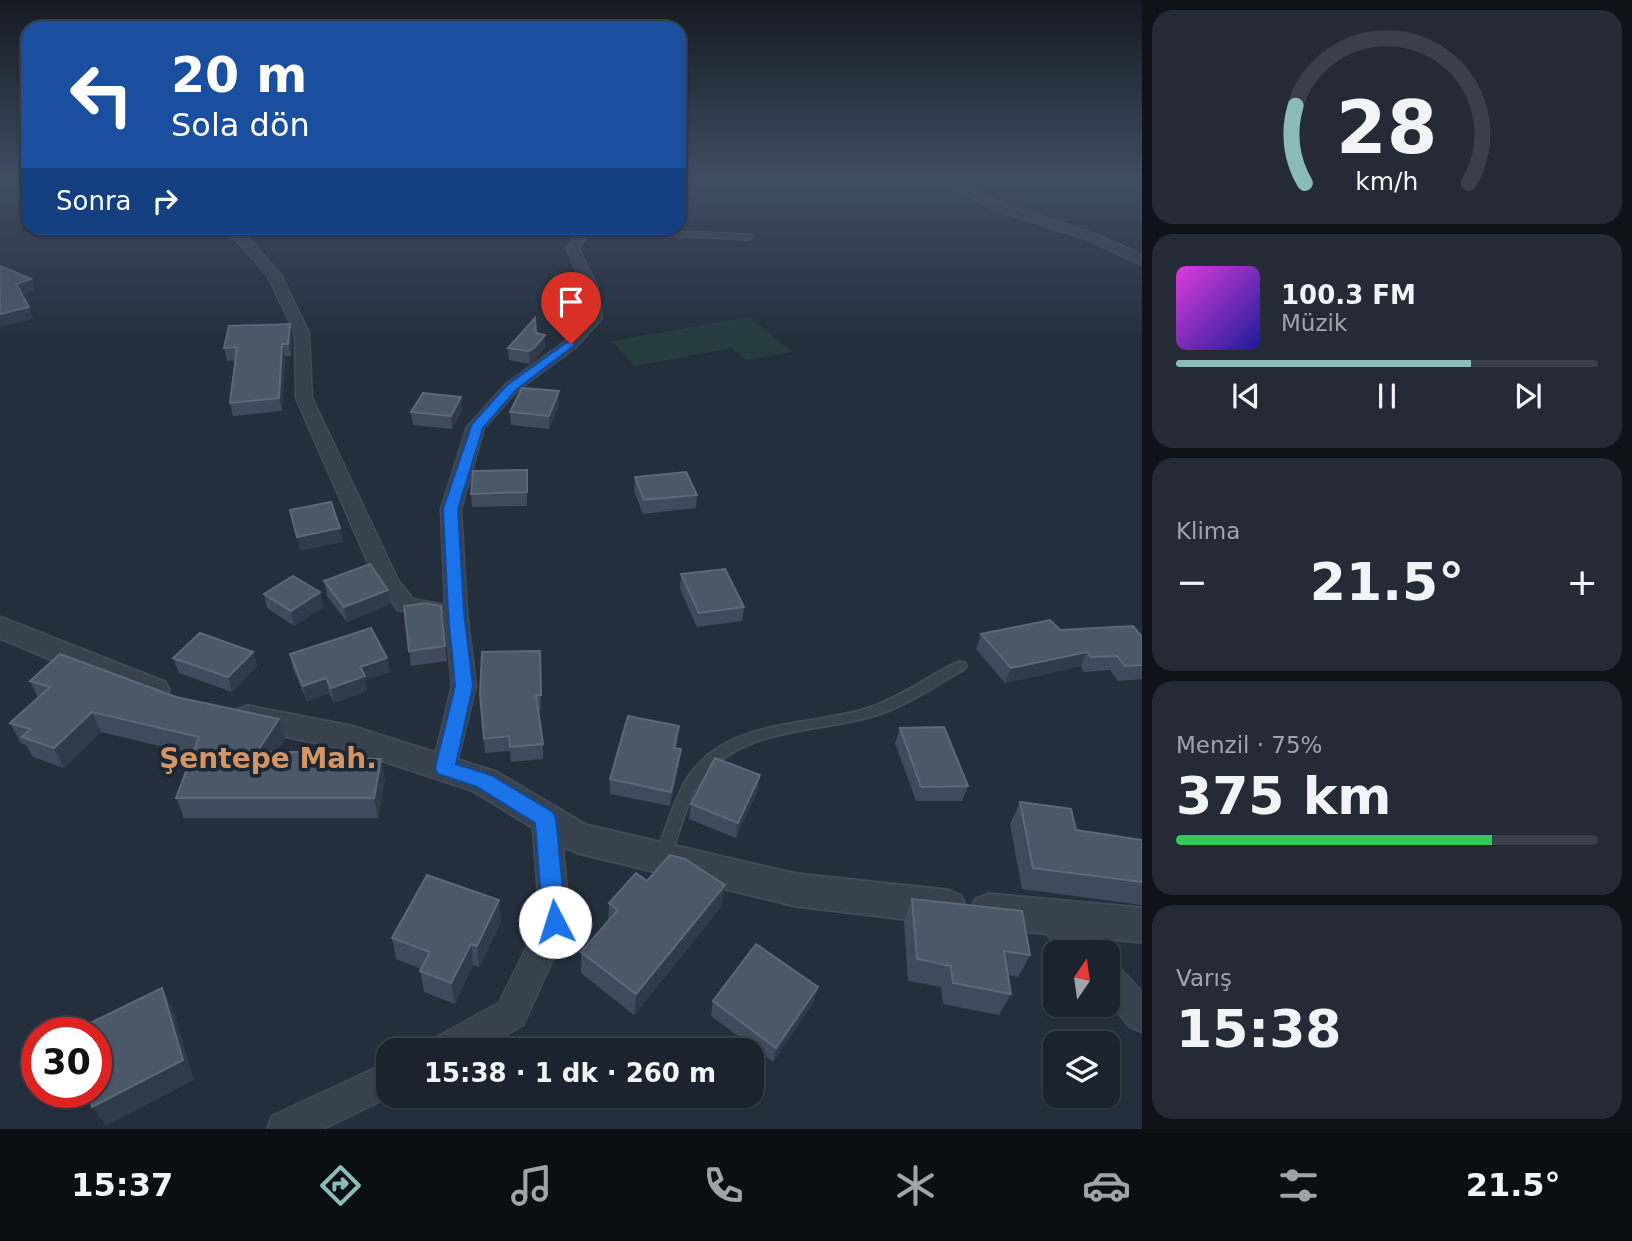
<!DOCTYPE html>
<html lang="tr">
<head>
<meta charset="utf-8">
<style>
  :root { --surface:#1b232e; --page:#242b36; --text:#f1f3f6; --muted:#a0a4aa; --line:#39404a; --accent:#8bbbb9 }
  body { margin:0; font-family:"DejaVu Sans",sans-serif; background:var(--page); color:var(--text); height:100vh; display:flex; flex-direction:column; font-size:26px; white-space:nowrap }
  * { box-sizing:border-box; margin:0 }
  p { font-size:23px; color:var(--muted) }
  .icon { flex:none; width:38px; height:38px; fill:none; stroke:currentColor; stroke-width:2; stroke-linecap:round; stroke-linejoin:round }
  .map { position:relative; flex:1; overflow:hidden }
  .sheet { display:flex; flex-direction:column; gap:10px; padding:10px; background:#0f1319; width:490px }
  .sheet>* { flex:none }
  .banner { position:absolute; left:21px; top:21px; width:665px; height:214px; border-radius:21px; box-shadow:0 2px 5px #0004,0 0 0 2px var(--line); background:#1a4fa0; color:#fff; overflow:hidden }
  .needle { width:46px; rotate:13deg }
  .fabs { position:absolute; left:1043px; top:940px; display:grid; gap:14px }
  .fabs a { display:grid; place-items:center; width:77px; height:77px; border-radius:14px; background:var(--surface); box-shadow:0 2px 5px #0004,0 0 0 2px var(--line); font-size:35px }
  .speed { position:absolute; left:21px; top:1017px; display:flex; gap:14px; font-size:35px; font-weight:700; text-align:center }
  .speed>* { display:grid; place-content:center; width:91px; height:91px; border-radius:50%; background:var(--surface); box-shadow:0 2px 5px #0004,0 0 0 2px var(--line); line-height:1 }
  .speed .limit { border:10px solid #d22; background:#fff; color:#111 }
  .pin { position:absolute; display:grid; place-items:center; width:60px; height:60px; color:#fff; margin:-72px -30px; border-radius:50% 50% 50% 0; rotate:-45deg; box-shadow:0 0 7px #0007 }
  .pin .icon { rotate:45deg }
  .me { position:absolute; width:77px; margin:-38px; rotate:355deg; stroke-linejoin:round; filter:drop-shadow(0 0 5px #0008) }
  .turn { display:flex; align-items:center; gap:24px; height:147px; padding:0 35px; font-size:32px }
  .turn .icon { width:91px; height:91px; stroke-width:2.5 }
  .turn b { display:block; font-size:49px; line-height:60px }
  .then { display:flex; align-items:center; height:66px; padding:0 35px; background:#0003; gap:14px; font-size:26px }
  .big { font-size:52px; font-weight:700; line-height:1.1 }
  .sheet .widget { flex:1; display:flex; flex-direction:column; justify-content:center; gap:10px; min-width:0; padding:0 24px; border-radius:21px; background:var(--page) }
  .sheet .dial { align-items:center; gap:0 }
  .dial svg { height:182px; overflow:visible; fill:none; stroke:var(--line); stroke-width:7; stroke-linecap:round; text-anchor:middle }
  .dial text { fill:var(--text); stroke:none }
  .song { display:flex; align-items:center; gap:21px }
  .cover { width:84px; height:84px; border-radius:10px; background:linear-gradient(135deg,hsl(300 70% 55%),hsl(240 70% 35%)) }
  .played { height:7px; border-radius:4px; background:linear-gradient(90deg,var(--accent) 70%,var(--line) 70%) }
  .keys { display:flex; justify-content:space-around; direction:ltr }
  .heat { display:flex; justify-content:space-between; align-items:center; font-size:38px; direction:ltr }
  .charge { height:10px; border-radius:5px; background:linear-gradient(90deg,#34c759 75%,var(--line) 0) }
  .trip { position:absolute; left:376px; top:1038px; width:388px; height:70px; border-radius:21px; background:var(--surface); box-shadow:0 2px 5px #0004,0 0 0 2px var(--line); font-weight:700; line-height:70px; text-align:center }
  .menu { display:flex; height:112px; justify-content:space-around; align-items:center; background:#0b0e12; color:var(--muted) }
  .menu .icon { width:49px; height:49px }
  .menu .active { color:var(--accent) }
  .menu b { font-size:32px; color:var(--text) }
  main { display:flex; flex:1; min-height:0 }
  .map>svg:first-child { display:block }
  .green { fill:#263c3f }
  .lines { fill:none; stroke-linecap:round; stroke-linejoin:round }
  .service-casing { stroke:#414a57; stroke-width:4 }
  .minor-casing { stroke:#414a57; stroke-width:3 }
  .tertiary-casing { stroke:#414a57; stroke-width:4 }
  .service { fill:#38414e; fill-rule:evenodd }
  .minor { fill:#38414e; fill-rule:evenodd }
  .tertiary { fill:#38414e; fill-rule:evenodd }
  .wall { fill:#3f4b5c }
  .shaded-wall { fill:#2f3b4b }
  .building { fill:#4b5868; stroke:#5c6777; stroke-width:2 }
  .route { fill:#1a73e8; stroke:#114b97; stroke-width:2 }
  .labels { text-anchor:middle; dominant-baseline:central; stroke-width:7; stroke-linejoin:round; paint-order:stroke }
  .near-district-label { font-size:28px; font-weight:bold; fill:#d59563; stroke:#1d2633 }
</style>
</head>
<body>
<main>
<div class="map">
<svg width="1142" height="1129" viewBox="0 0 1142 1129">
  <rect width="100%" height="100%" fill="#242f3e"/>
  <path class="green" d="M750,317l42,35 -46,8 -14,-12 -97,18 -23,-25z"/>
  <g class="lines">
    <g class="service-casing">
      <g id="service">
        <path d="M977,181h8l-26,8 -3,-2z"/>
        <path d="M583,228l166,7 3,2 -3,2 -168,-8 -1,-1z"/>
        <path d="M960,662l4,1 2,3 -2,3c-28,16 -55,35 -85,45 -57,19 -133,11 -175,62 -19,23 -23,56 -36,83l-5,2 -5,-2 -2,-4c10,-25 17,-51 30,-74 38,-64 123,-53 183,-73 21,-7 40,-18 58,-29 11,-6 21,-13 33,-17z"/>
      </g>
    </g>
    <g class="minor-casing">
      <g id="minor">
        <path d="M941,181c23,0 43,16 64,24 47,16 94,27 137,51v9l-56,-26 -97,-32z"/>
        <path d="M219,228h13l15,9 34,38 28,58 3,65 86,182 15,19 32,6 -4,-96 26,-82 39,-43 60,-43 22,-24 -5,-31 -16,-37 12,-21h12l-12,21 18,37 5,32 -26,29 -58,43 -34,38 -23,81 6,103 9,74 -22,89 -9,3 -9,-3 -4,-7 20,-82 -7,-74 -9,4 -38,-6 -21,-27 -81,-185 -1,-65 -27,-57 -29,-33z"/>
        <path d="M546,807l10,3 4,8 10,104 -47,103 -43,25h-50l5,-12 64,-35 41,-82 -8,-103 4,-8z"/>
        <path d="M1052,904c19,7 38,30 47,48h-36l-22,-24 -4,-10 4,-10z"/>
        <path d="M1108,963l11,4 23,25v40l-12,-5 -22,-26z"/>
        <path d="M388,1062v34h3l-68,33h-56l5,-13z"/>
      </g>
    </g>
    <g class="tertiary-casing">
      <g id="tertiary">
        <path d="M0,617l165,65 4,8 -4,8 -11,3 -11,-3 -143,-60z"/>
        <path d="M248,706l103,20 145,46 90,53 210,49 151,16 13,5 6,12 -6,12 -13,5 -151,-18 -218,-53 -12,-5 -94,-58 -122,-40 -113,-24 -5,-8 5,-8z"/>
        <path d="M989,894l153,14v34l-153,-14 -13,-5 -6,-12 6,-12z"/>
      </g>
    </g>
    <use href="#service" class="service"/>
    <use href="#minor" class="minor"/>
    <use href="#tertiary" class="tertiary"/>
  </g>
  <g class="wall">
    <path d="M290,324l2,12 -1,20h-6l-3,55 -49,5 -3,-13 6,-43 -9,1 -3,-13z"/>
    <path d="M545,335v12l-11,14 -4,3 -21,-4 -1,-12z"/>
    <path d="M559,391v13l-10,25 -38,-4 -1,-13z"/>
    <path d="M461,397l1,13 -10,19 -39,-4 -2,-13z"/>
    <path d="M527,470v36l-55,1 -1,-13z"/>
    <path d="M635,477l62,18 -1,13 -53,6 -9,-23z"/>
    <path d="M681,574l63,33 -2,14 -45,6 -17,-38z"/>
    <path d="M324,581l64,9 2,14 -43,18 -20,-26z"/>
    <path d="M320,592l3,15 -29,19 -27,-18 -3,-14z"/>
    <path d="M404,606h37l6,55 -36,5z"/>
    <path d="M1060,630l82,7v42l-24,2 -8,-11 -26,2 -3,-6 -76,17 -29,-34 5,-15z"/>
    <path d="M540,651l1,59h-3l5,34v15l-32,3 -1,-11 -25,2 -5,-59z"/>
    <path d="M253,652l4,14 -25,26 -53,-19 -6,-15z"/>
    <path d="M290,654l100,18 -25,8 2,11 -33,12 -5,-10 -22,8 -14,-32z"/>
    <path d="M30,681l255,58 -9,13h52l1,7 56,20 -7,39h-194l-8,-20 17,-44 -92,-22 -37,36 -31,-11 -7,-12 -5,-2 -11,-20 28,-25z"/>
    <path d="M900,728l68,58 -6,15h-46l-21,-58z"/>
    <path d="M677,741l-1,7 5,1 -2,15 -9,42 -60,-12v-15z"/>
    <path d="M760,775l-2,14 -22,49 -47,-19 2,-15z"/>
    <path d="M1020,802l56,28 66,10v65l-120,-16 -12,-65z"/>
    <path d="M647,881l78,4 -4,22 -87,108 -53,-42v-21l27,-30 1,-19z"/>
    <path d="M912,899l118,56 -12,22 -10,-2 3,19 -12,21 -56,-11 -2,-17 -33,-6 -4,-60z"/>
    <path d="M501,922l-22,45 -6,-2 -18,39 -31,-12 -4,-21 1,-2 -25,-10 -4,-21z"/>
    <path d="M818,987l-4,14 -41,61 -62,-46 2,-15z"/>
  </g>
  <g class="shaded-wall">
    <path d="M31,279l4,11 -15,6 -4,-12z"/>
    <path d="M29,307l4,12 -33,8v-13z"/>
    <path d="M290,324l2,12 -1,20 -3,-12z"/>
    <path d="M545,335v12l-11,14 -4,3 -1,-13z"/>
    <path d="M282,344l3,12 -3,55 -3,-13z"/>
    <path d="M559,391v13l-10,25v-13z"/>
    <path d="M461,397l1,13 -10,19 -1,-13z"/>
    <path d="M340,528l3,14 -43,9 -3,-14z"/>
    <path d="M388,590l2,14 -43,18 -3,-15z"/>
    <path d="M320,592l3,15 -29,19 -3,-15z"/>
    <path d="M253,652l4,14 -25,26 -4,-15z"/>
    <path d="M1087,652l-6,14 -76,17 6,-15z"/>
    <path d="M387,658l3,14 -25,8 2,11 -33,12 -3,-15 29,-21z"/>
    <path d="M326,678l3,15 -22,8 -4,-15z"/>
    <path d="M92,712l9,20 -37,36 -10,-20z"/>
    <path d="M279,719l6,20 -22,34 -6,-21z"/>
    <path d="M679,726l-2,15 -5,22 2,-15z"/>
    <path d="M681,749l-2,15 -9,42 1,-14z"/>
    <path d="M381,759l4,20 -7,39 -4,-20z"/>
    <path d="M760,775l-2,14 -22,49 2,-15z"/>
    <path d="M725,885l-4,22 -87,108 2,-21z"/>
    <path d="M499,900l2,22 -22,45 -2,-21z"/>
    <path d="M471,944l2,21 -18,39 -4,-21z"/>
    <path d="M818,987l-4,14 -41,61 3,-14z"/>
    <path d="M162,988l11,21 21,71 -88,46 -14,-19z"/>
  </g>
  <g class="building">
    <path d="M0,266l31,13 -15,5 13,23 -29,7z"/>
    <path d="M535,318l1,15 9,2 -11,13 -5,3 -21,-3z"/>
    <path d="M290,324l-2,20h-6l-3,54 -49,5 7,-56 -13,1 5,-22z"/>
    <path d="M522,388l37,3 -10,25 -39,-4z"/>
    <path d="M423,393l38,4 -10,19 -40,-4z"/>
    <path d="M527,470v22l-56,2 2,-23z"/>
    <path d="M686,472l11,23 -53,5 -9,-23z"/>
    <path d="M331,502l9,26 -43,9 -7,-27z"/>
    <path d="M370,564l18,26 -44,17 -20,-26z"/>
    <path d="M725,569l19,38 -45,6 -18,-39z"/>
    <path d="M293,576l27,16 -29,19 -27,-17z"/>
    <path d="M426,603l15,3 4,40 -36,5 -5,-45z"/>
    <path d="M1050,620l10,10 73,-4 9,11v28l-17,1 -8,-10 -26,1 -4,-5 -76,16 -30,-34z"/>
    <path d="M371,628l16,30 -27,9 5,9 -34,12 -5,-10 -23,8 -13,-32z"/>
    <path d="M200,633l53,19 -25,25 -55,-19z"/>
    <path d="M540,651l1,44h-5l7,49 -33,3 -1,-11 -25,3 -4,-45 2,-42z"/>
    <path d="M60,654l116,43 103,22 -22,33h71l-2,7h55l-7,39h-198l23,-61 -107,-25 -38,36 -32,-11 8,-8 -20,-6 40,-36 -20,-6z"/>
    <path d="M628,716l51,10 -5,22 7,1 -10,43 -61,-13z"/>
    <path d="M944,727l24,59 -47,1 -21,-59z"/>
    <path d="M715,758l45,17 -22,48 -47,-19z"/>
    <path d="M1020,802l51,7 5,21 66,10v42l-109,-14z"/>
    <path d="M670,855l15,4 40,26 -89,109 -55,-42 37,-42 -9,-7 27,-30 11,8z"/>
    <path d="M427,875l72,25 -22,46 -6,-2 -20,39 -31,-12 10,-19 -38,-14z"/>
    <path d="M912,899l110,12 8,44 -26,-4 7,43 -58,-11 -2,-17 -34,-7z"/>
    <path d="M756,944l62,43 -42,61 -63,-47z"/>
    <path d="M162,988l21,72 -91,47 -3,-15h7v-60h-20v-2z"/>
  </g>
  <linearGradient id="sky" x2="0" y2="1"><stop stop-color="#141a22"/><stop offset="0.53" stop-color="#3f4d63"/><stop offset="1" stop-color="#3f4d63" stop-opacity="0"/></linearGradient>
  <rect width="1142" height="339" fill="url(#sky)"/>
  <path class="route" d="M567,342l9,2 -60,46 -33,38 -25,81 6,103 9,74 -17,78 35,11 62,37 3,6 10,104 -3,7 -8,3 -8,-3 -4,-7 -8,-99 -58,-36 -39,-13 -3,-6 20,-82 -7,-74 -5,-103 29,-85 35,-39z"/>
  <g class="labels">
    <g class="near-district-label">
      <text x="268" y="758">Şentepe Mah.</text>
    </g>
  </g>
</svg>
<div class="fabs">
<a><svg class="needle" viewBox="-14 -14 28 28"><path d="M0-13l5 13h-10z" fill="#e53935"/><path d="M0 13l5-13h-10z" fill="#a0a4aa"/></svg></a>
<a><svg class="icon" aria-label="layers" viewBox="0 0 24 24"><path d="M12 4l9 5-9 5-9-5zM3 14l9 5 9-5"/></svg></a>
</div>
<div class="speed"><div class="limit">30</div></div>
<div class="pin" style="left:571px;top:344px;background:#d93025"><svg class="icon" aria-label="arrive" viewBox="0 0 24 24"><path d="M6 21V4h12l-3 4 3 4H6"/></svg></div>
<svg class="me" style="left:555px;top:922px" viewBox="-20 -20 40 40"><circle r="19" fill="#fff"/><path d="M0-13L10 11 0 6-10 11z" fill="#1a73e8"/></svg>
<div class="trip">15:38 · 1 dk · 260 m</div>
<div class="banner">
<div class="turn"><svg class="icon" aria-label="left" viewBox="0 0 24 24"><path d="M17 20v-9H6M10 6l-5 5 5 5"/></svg><div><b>20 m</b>Sola dön</div></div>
<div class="then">Sonra<svg class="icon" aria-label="right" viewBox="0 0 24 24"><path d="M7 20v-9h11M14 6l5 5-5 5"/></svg></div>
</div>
</div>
<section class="sheet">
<div class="widget dial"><svg viewBox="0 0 100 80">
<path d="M14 69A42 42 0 1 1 86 69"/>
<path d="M14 69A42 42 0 0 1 10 35" stroke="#8bbbb9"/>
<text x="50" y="56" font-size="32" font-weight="700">28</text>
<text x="50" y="72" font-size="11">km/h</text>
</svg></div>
<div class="widget">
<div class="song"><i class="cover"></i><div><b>100.3 FM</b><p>Müzik</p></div></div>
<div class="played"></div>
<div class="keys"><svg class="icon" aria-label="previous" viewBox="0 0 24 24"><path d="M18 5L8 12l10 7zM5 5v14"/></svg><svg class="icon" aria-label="pause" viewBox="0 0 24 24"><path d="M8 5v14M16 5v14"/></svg><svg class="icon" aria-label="next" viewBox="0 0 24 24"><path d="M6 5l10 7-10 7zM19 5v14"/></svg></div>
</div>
<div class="widget"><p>Klima</p>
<div class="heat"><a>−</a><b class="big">21.5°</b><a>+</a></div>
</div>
<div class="widget"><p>Menzil · 75%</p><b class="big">375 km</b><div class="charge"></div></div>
<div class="widget"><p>Varış</p><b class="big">15:38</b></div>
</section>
</main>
<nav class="menu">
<b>15:37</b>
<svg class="icon active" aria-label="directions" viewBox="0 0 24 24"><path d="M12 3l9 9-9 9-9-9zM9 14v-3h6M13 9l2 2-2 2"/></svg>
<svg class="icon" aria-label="music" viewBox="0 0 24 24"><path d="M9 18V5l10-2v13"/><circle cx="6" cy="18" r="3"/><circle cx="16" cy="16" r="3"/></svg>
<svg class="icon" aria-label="phone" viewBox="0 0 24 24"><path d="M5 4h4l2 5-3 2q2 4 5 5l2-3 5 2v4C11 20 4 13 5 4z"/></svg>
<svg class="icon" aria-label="climate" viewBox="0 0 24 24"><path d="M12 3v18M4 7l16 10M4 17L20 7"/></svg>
<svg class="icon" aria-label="car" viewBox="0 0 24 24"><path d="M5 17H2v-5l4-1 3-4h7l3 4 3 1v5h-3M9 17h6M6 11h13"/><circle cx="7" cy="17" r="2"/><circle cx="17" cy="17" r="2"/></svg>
<svg class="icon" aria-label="filters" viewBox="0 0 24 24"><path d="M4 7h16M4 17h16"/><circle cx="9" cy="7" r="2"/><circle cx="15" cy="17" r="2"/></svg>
<b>21.5°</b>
</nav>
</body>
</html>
